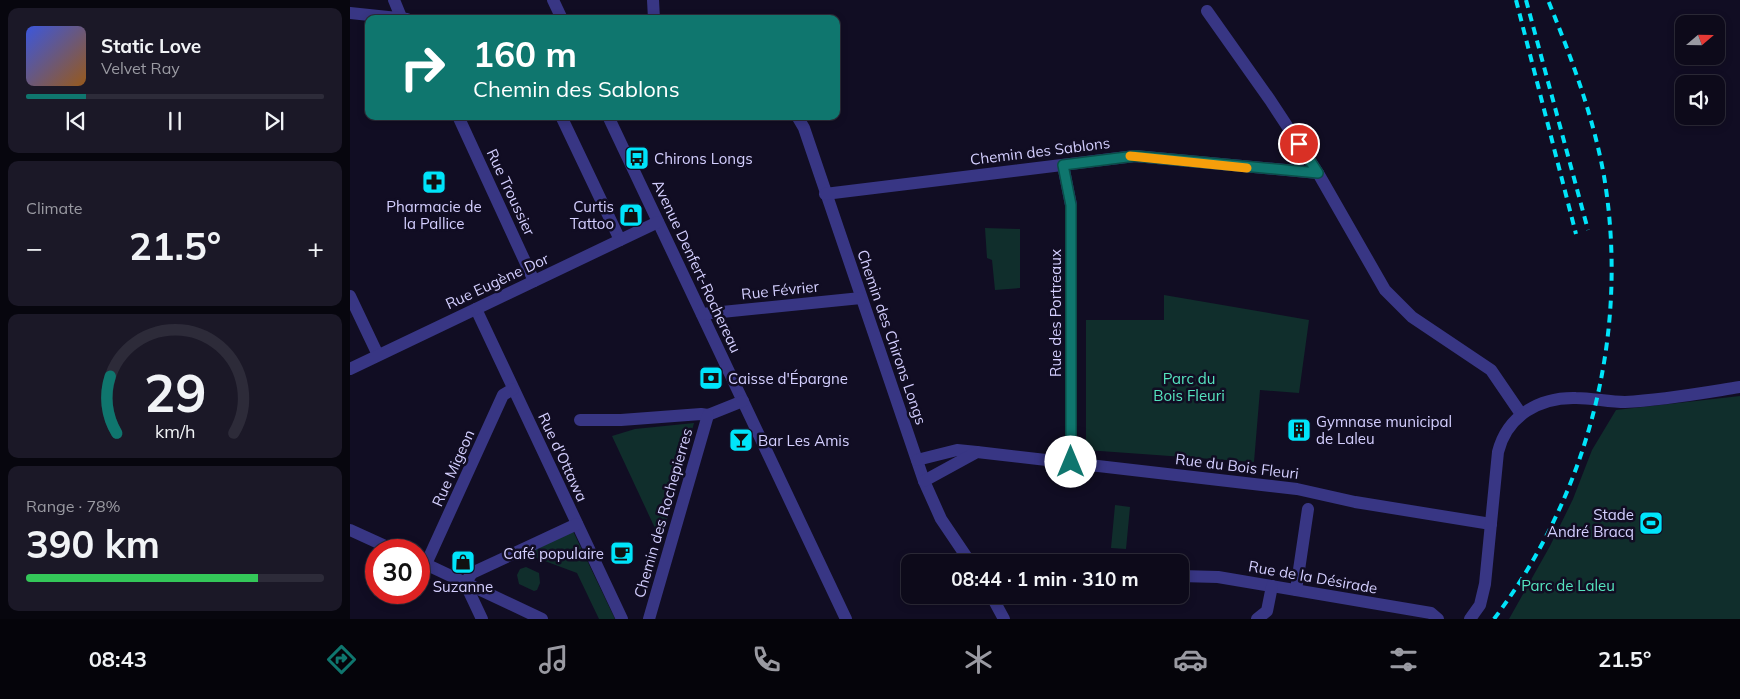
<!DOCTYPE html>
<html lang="en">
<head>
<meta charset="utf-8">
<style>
  :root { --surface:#0d0a1a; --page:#1b1827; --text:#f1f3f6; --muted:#9a9aa2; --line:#2d2b39; --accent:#0f766e }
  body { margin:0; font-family:Mulish,sans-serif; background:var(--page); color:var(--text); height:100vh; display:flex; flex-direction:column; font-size:19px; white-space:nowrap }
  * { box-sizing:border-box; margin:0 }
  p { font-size:16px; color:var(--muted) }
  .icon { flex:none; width:28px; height:28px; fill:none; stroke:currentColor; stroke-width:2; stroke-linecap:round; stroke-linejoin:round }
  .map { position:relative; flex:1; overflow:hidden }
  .panel { display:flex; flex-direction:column; gap:8px; padding:8px; background:#07060e; width:350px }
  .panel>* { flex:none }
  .banner { position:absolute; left:15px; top:15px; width:475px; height:105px; border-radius:10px; box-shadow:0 2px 8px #0003,0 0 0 1px var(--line); background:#0f766e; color:#fff; overflow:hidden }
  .needle { width:32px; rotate:70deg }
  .fabs { position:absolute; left:1325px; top:15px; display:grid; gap:10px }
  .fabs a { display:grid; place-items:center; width:50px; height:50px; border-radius:10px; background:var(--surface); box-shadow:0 2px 8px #0003,0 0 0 1px var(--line); font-size:25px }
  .speed { position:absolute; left:15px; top:539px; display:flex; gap:10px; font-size:25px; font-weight:700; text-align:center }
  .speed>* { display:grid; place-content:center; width:65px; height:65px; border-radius:50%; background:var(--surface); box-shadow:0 2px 8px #0003,0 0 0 1px var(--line); line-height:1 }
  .speed .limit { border:8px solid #d22; background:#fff; color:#111 }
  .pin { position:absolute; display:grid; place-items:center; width:42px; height:42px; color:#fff; margin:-21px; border:2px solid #fff; border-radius:50%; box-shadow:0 1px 5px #0007 }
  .me { position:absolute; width:55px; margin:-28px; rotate:0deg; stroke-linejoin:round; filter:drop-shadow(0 0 4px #0008) }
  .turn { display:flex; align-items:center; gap:18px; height:105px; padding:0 25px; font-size:22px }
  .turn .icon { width:65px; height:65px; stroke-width:2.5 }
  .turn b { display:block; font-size:35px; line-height:42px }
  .big { font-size:38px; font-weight:700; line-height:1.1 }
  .panel .widget { flex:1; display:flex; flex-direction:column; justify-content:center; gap:8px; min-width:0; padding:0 18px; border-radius:10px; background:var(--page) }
  .panel .dial { align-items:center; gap:0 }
  .dial svg { height:130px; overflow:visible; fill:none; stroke:var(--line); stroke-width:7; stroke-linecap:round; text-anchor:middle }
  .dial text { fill:var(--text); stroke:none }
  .song { display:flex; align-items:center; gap:15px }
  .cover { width:60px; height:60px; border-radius:8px; background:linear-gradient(135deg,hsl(230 70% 55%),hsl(30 70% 35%)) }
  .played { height:5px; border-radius:2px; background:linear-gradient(90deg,var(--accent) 20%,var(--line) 20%) }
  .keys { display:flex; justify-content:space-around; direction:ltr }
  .heat { display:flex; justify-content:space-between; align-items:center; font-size:28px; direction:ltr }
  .charge { height:8px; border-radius:4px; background:linear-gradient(90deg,#34c759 78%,var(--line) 0) }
  .trip { position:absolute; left:551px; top:554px; width:288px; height:50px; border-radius:10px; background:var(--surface); box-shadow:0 2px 8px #0003,0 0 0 1px var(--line); font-weight:700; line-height:50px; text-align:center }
  .menu { display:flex; height:80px; justify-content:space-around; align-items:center; background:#05040a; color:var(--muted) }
  .menu .icon { width:35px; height:35px }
  .menu .selected { color:var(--accent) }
  .menu b { font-size:22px; color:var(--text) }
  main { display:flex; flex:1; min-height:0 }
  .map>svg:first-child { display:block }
  .green { fill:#102e2c }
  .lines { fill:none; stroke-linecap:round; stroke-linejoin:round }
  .minor { stroke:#383684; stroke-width:12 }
  .rail { stroke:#00e4fa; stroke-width:4; stroke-dasharray:8 6; stroke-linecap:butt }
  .route-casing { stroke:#0a4d48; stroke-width:12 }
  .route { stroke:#0f766e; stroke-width:9 }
  .slow { stroke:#f59e0b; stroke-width:9 }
  .labels { text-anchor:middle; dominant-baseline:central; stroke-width:5; stroke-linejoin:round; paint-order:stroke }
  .street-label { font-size:15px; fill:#d4cfff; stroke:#110d23 }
  .poi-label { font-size:15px; fill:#d4cfff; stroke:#110d23; text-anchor:start }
  .park-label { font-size:15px; fill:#56e4bf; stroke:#110d23 }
</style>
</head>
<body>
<main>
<section class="panel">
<div class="widget">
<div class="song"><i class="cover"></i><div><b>Static Love</b><p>Velvet Ray</p></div></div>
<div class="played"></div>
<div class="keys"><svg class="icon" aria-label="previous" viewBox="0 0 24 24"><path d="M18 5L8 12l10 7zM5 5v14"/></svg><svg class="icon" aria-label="pause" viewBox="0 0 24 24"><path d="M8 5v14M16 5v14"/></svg><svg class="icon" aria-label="next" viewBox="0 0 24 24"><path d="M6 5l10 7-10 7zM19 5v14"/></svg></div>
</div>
<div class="widget"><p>Climate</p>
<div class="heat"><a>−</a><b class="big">21.5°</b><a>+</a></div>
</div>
<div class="widget dial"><svg viewBox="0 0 100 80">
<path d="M14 69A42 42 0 1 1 86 69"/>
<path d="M14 69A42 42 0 0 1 10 34" stroke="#0f766e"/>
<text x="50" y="56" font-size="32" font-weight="700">29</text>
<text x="50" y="72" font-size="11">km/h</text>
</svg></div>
<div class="widget"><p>Range · 78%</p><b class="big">390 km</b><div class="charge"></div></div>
</section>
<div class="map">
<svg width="1390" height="619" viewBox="0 0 1390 619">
  <rect width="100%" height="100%" fill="#110d23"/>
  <g class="green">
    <path d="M635,228l35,1v59l-25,2 -3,-30 -5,-2z"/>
    <path d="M814,295l145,25 -10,73 -39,-3 -6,72 -168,-12v-130h78z"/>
    <path d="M1390,396v223h-231l41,-73 23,-47 19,-49 24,-40z"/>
    <path d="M344,423l-33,118 -49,-105 23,-7z"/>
    <path d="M765,505l15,2 -4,42 -15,-1z"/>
    <path d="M223,531l42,88h-16l-22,-46 -51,-19z"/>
    <path d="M176,567l13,6 1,10 -3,7 -3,1 -15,-7 -2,-9 3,-6z"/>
  </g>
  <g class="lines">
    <g class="minor">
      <path d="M44,0l7,17"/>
      <path d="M203,0l9,19"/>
      <path d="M303,0l1,19"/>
      <path d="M857,11l63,89 48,73 67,117 27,27 79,53 30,44"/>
      <path d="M0,13l57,6"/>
      <path d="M108,116l76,165"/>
      <path d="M211,116l59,124"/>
      <path d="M258,116l238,503"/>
      <path d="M447,116l7,12 120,353 17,38 29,43"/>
      <path d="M713,165l8,40v257"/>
      <path d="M475,194l310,-38 183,17"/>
      <path d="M0,296l28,59"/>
      <path d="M126,309l146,310"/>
      <path d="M352,314l159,-16"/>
      <path d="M0,369l308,-147"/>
      <path d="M230,420h41l80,-6 7,1 35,-14"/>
      <path d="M567,460l40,-10 20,2"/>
      <path d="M574,481l53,-29 320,37 58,13 136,22"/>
      <path d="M0,530l44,20"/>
      <path d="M69,561l123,58"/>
      <path d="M76,564l77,-169 10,-6"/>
      <path d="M830,576l38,1 213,36 7,6"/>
      <path d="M946,590l12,-81"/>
      <path d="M641,595l13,24"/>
      <path d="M132,619l-17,-36 7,-10 105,-49"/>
      <path d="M299,619l59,-204"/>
      <path d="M907,619l10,-8 5,-25"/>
      <path d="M1120,619l10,-14 5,-21 13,-132c9,-36 41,-55 78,-54 16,0 33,4 49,4 39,-2 77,-9 115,-15"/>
    </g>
    <g class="rail">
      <path d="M1166,0l60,234"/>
      <path d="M1176,0l62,230"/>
      <path d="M1144,619c95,-126 136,-286 110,-443 -11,-61 -33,-119 -56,-176"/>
    </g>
  </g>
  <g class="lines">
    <g class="route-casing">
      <path id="route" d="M721,462v-257l-8,-40 72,-9 183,17 -19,-29"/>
    </g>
    <use href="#route" class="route"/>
    <path class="slow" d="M780,156l117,12"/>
  </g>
  <defs>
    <g id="bus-square" transform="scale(1.25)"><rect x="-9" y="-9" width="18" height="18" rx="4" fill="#00e4fa" stroke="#110d23"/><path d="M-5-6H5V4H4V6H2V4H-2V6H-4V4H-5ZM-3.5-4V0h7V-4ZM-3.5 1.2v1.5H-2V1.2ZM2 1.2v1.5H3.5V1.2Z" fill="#111"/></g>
    <g id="pharmacy-square" transform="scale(1.25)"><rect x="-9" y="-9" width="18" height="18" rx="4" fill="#00e4fa" stroke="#110d23"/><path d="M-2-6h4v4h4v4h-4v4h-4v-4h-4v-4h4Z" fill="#111"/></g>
    <g id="shop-square" transform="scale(1.25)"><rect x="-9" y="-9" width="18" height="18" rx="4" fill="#00e4fa" stroke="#110d23"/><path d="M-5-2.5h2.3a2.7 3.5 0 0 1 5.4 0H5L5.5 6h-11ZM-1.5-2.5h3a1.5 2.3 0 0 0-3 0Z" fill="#111"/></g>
    <g id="bank-square" transform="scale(1.25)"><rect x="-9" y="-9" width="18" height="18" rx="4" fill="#00e4fa" stroke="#110d23"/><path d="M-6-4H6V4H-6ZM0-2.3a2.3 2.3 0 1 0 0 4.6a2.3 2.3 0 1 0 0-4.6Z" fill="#111"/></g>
    <g id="building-square" transform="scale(1.25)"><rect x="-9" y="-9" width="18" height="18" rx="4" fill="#00e4fa" stroke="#110d23"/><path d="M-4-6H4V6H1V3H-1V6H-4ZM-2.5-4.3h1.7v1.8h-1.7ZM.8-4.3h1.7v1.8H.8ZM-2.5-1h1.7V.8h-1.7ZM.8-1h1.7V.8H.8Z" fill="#111"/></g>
    <g id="bar-square" transform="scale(1.25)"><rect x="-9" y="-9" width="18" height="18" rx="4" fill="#00e4fa" stroke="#110d23"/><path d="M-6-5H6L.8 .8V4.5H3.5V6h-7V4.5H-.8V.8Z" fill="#111"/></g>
    <g id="stadium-square" transform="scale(1.25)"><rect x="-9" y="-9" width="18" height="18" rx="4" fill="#00e4fa" stroke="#110d23"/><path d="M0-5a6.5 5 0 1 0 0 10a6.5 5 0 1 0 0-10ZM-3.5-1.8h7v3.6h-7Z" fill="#111"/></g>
    <g id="cafe-square" transform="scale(1.25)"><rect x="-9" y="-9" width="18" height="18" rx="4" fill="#00e4fa" stroke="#110d23"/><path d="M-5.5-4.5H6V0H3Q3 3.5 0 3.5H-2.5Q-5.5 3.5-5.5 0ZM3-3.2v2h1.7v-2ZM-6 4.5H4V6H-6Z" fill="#111"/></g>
  </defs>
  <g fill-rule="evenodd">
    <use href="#bus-square" x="287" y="158"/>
    <use href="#pharmacy-square" x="84" y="182"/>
    <use href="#shop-square" x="281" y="215"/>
    <use href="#bank-square" x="361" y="378"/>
    <use href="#building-square" x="949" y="430"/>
    <use href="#bar-square" x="391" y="440"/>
    <use href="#stadium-square" x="1301" y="523"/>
    <use href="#cafe-square" x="272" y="553"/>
    <use href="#shop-square" x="113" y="562"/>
  </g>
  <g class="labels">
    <g class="street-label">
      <text transform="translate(690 151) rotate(-7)">Chemin des Sablons</text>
      <text transform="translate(161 192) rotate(65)">Rue Troussier</text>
      <text transform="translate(347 266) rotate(65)">Avenue Denfert-Rochereau</text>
      <text transform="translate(147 281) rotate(-25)">Rue Eugène Dor</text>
      <text transform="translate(430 290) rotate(-6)">Rue Février</text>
      <text transform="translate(705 313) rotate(-90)">Rue des Portreaux</text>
      <text transform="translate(542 337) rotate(71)">Chemin des Chirons Longs</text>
      <text transform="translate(213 457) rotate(65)">Rue d'Ottawa</text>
      <text transform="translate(887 466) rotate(7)">Rue du Bois Fleuri</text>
      <text transform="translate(103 468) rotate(-66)">Rue Migeon</text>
      <text transform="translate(313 513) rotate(-74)">Chemin des Rochepierres</text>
      <text transform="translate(963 577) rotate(10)">Rue de la Désirade</text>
    </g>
    <g class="poi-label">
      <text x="304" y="158">Chirons Longs</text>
      <text x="84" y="206" text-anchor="middle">Pharmacie de<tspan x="84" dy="17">la Pallice</tspan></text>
      <text x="264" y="206" text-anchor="end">Curtis<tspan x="264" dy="17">Tattoo</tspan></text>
      <text x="378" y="378">Caisse d'Épargne</text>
      <text x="966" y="421">Gymnase municipal<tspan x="966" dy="17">de Laleu</tspan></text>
      <text x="408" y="440">Bar Les Amis</text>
      <text x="1284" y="514" text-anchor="end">Stade<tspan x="1284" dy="17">André Bracq</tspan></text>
      <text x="254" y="553" text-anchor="end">Café populaire</text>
      <text x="113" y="586" text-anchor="middle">Suzanne</text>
    </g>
    <g class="park-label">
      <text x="839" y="378">Parc du<tspan x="839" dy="17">Bois Fleuri</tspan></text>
      <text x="1218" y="585">Parc de Laleu</text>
    </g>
  </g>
</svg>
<div class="fabs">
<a><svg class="needle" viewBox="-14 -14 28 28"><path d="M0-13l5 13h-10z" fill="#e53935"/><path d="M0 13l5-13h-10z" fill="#9a9aa2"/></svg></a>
<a><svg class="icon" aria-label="sound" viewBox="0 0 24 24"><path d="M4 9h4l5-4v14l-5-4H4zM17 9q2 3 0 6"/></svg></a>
</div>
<div class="speed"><div class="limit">30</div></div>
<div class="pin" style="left:949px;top:144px;background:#d93025"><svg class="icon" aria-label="arrive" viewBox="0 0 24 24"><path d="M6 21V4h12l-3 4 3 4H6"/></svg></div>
<svg class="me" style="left:721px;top:462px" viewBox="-20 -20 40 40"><circle r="19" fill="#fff"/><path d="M0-13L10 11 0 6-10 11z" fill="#0f766e"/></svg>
<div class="trip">08:44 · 1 min · 310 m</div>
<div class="banner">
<div class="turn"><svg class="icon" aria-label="right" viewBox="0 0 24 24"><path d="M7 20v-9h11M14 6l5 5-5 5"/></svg><div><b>160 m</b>Chemin des Sablons</div></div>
</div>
</div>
</main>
<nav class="menu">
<b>08:43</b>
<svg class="icon selected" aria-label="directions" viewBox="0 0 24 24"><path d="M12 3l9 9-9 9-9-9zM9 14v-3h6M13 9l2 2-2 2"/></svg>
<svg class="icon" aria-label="music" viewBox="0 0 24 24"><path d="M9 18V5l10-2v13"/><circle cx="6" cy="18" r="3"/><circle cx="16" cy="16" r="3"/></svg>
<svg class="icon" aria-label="phone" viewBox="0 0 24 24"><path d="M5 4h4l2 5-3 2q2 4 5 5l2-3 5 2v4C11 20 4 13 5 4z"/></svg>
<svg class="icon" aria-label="climate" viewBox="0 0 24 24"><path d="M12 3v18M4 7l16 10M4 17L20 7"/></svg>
<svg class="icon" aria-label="car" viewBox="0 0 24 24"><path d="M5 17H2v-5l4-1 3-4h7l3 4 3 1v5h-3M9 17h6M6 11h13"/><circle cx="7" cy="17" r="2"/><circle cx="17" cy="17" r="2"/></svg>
<svg class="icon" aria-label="filters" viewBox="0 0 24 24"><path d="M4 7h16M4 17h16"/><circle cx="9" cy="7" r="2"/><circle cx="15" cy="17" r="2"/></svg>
<b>21.5°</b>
</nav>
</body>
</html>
